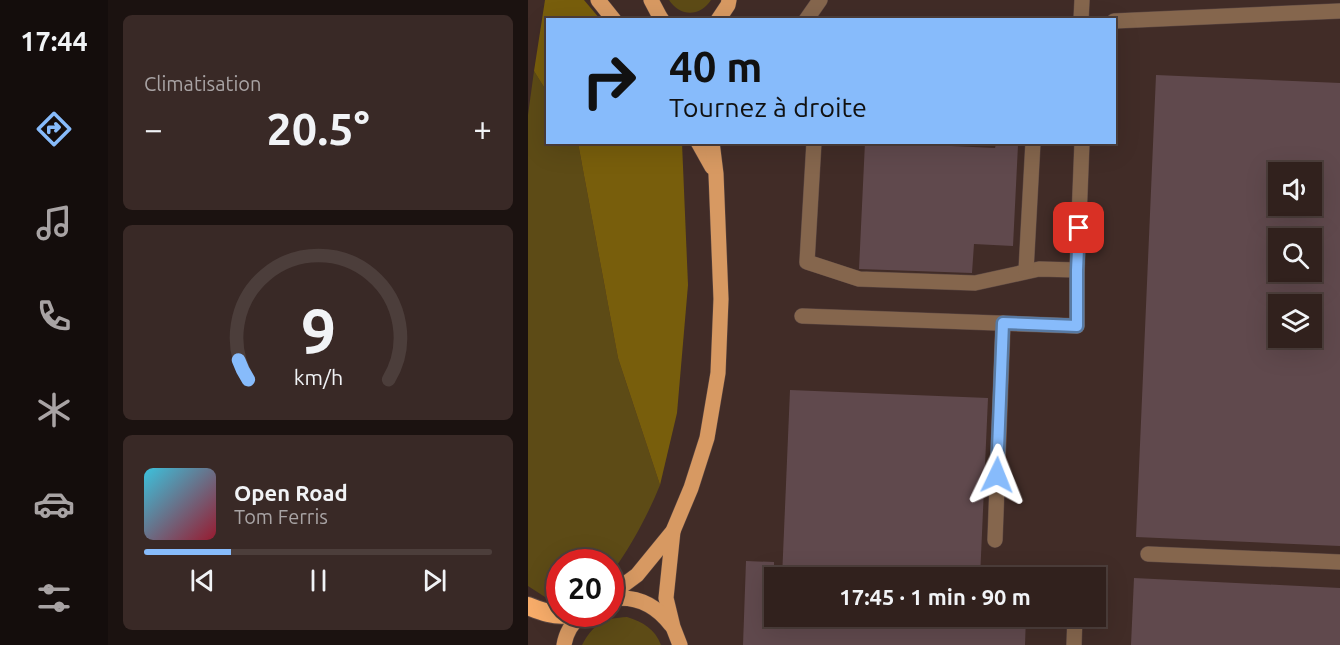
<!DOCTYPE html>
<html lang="fr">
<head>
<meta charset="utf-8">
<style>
  :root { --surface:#31211d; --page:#392926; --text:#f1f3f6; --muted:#a8a3a4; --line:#4c3e3b; --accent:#87bbfb }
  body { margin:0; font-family:Ubuntu,sans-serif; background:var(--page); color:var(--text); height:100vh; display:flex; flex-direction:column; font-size:22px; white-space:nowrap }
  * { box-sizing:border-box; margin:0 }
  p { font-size:20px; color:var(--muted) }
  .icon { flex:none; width:33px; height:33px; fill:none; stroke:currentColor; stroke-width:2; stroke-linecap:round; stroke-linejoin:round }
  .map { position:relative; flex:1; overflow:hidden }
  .drawer { display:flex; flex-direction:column; gap:15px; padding:15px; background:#1b1210; width:420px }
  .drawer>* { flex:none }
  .banner { position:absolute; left:18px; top:18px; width:570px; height:126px; border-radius:0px; box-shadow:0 6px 24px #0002,0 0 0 2px var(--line); background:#87bbfb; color:#111; overflow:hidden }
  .controls { position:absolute; left:740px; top:162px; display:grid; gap:12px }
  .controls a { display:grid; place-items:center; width:54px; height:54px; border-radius:0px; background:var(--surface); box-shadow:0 6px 24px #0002,0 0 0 2px var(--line); font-size:30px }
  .speed { position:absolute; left:18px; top:549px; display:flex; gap:12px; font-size:30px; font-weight:700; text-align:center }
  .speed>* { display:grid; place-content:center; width:78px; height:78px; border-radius:50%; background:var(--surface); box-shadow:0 6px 24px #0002,0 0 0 2px var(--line); line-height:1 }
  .speed .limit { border:9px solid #d22; background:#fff; color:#111 }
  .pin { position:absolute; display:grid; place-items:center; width:51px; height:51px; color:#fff; margin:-26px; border-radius:12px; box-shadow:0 3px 9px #0006 }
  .me { position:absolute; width:66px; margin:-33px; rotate:2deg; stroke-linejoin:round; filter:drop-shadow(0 0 4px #0008) }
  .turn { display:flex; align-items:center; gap:21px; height:126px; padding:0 24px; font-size:27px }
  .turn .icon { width:78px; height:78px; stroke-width:2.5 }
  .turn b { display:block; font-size:42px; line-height:51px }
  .big { font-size:45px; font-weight:700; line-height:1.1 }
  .drawer .card { flex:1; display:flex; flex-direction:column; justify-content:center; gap:9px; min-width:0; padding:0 21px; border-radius:9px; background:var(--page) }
  .drawer .dial { align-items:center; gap:0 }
  .dial svg { height:156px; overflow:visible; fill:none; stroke:var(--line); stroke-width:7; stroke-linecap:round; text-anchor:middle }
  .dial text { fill:var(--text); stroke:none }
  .song { display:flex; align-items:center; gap:18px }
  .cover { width:72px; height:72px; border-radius:9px; background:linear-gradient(135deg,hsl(190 70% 55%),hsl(350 70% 35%)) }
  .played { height:6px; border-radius:3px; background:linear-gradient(90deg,var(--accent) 25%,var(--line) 25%) }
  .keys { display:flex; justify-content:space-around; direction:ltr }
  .heat { display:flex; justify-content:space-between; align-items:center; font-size:33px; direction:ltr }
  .trip { position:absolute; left:236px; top:567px; width:342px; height:60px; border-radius:0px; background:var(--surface); box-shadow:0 6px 24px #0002,0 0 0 2px var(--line); font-weight:700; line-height:60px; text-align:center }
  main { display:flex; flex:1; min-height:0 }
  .menu { display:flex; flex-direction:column; width:108px; justify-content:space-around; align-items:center; background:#140d0c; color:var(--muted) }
  .menu .icon { width:42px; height:42px }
  .menu .selected { color:var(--accent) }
  .menu b { font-size:27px; color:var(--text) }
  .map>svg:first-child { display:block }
  .green { fill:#5d4b16 }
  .forest { fill:#785e0c }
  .building { fill:#60494d; fill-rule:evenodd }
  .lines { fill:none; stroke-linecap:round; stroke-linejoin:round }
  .minor-casing { stroke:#5c4843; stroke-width:16 }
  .major-casing { stroke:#5c4843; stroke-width:16 }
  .highway-casing { stroke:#5c4843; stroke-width:20 }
  .minor { stroke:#85664d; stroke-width:15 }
  .major { stroke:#d79962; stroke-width:15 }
  .highway { stroke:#f8ad6a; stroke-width:18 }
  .route-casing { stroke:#587aa3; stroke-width:15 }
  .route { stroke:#87bbfb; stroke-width:10 }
</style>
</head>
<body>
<main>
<nav class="menu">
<b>17:44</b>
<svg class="icon selected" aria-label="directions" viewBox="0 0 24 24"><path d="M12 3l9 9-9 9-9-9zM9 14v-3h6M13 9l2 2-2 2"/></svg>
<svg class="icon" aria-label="music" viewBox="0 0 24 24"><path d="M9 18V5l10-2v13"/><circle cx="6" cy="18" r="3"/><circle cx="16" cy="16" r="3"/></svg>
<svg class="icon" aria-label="phone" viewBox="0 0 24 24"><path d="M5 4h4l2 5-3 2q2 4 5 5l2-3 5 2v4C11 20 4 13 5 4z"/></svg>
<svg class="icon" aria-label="climate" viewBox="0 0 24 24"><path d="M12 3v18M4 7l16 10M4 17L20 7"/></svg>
<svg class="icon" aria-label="car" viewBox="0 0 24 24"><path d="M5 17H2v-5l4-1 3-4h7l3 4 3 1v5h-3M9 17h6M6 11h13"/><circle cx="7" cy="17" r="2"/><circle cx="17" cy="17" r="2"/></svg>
<svg class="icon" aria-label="filters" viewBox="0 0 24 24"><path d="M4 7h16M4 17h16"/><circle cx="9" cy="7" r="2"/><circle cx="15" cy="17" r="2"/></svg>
</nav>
<section class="drawer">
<div class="card"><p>Climatisation</p>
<div class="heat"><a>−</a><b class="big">20.5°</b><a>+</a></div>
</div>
<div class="card dial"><svg viewBox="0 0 100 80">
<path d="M14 69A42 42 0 1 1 86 69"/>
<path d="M14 69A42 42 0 0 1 9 59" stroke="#87bbfb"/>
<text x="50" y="56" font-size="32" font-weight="700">9</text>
<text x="50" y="72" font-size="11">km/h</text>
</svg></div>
<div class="card">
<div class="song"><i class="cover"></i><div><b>Open Road</b><p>Tom Ferris</p></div></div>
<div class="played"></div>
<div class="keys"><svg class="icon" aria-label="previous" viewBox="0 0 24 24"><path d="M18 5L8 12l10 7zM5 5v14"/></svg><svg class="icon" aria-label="pause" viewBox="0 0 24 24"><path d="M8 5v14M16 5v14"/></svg><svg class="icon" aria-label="next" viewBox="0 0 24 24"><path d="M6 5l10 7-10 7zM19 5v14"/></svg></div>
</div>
</section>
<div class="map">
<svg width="812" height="645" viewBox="0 0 812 645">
  <rect width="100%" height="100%" fill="#412c27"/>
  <g class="green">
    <path d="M141,0h42c-11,17 -31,17 -42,0z"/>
    <path d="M6,71l13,21 1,50 30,1 40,215 42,127c-13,32 -29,61 -49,89l-1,-12h-50l-1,35h-14l-17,-11v-471z"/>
    <path d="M99,617c16,5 28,12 34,28h-79c11,-21 22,-27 45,-28z"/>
  </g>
  <g class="forest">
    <path d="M17,0h39l16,19 -52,1 -1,72 -13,-21z"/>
    <path d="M50,143h104l6,142 -11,128 -17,72 -42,-127z"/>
  </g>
  <g class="building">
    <path d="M628,75l184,8v463l-204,-9zM750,172h33v34h-33zM750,238h33v34h-33zM750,304h33v34h-33z"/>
    <path d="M337,142l130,6 1,-4 22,1 -5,101 -39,-2 -2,29 -113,-4z"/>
    <path d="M262,390l198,8 -8,180h-198z"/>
    <path d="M218,561l28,1v54h252l-1,29h-282z"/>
    <path d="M606,578l206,10v57h-209z"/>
  </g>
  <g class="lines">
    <g class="minor-casing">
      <g id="minor">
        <path d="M278,20l14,-20"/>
        <path d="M553,20l1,-20"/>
        <path d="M586,21l226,-10"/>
        <path d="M286,142l-7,120 52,17 116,4 64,-14 38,1"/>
        <path d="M498,271l7,-129"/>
        <path d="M274,316l275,10v-56l5,-128"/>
        <path d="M467,540l8,-217"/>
        <path d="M620,554l192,8"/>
        <path d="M546,645l1,-29"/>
      </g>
    </g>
    <g class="major-casing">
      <g id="major">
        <path d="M70,0l16,20"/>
        <path d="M123,0l9,17 2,3"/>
        <path d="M190,20l10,-15 1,-5"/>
        <path d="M170,142l14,25"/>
        <path d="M145,531l-7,67 7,29 7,18"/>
        <path d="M82,595l27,-20 36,-44 18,-43 16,-50 11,-65 3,-74 -5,-125 -4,-32"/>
        <path d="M82,599c26,-4 46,6 61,26"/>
        <path d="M36,645c2,-13 9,-23 18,-31"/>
      </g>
    </g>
    <g class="highway-casing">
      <path id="highway" d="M0,606c12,5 28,11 41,8"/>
    </g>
    <use href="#minor" class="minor"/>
    <use href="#major" class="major"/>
    <use href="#highway" class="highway"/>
  </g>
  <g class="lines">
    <g class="route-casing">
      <path id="route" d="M469,475l6,-152 74,3v-56l2,-42"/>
    </g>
    <use href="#route" class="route"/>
  </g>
</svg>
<div class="controls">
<a><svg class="icon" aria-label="sound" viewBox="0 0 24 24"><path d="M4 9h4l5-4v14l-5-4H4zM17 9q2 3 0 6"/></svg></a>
<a><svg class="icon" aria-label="search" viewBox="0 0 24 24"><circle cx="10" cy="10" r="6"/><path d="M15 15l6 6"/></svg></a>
<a><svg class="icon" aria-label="layers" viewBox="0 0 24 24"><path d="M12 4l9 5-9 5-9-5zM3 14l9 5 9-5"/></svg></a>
</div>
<div class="speed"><div class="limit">20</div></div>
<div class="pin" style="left:551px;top:228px;background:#d93025"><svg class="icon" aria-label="arrive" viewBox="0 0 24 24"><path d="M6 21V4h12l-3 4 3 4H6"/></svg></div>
<svg class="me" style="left:469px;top:475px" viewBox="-20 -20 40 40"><path d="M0-17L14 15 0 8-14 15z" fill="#87bbfb" stroke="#fff" stroke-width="4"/></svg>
<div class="trip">17:45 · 1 min · 90 m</div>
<div class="banner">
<div class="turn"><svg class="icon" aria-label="right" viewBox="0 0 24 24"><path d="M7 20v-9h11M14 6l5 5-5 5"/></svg><div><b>40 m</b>Tournez à droite</div></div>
</div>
</div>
</main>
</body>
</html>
